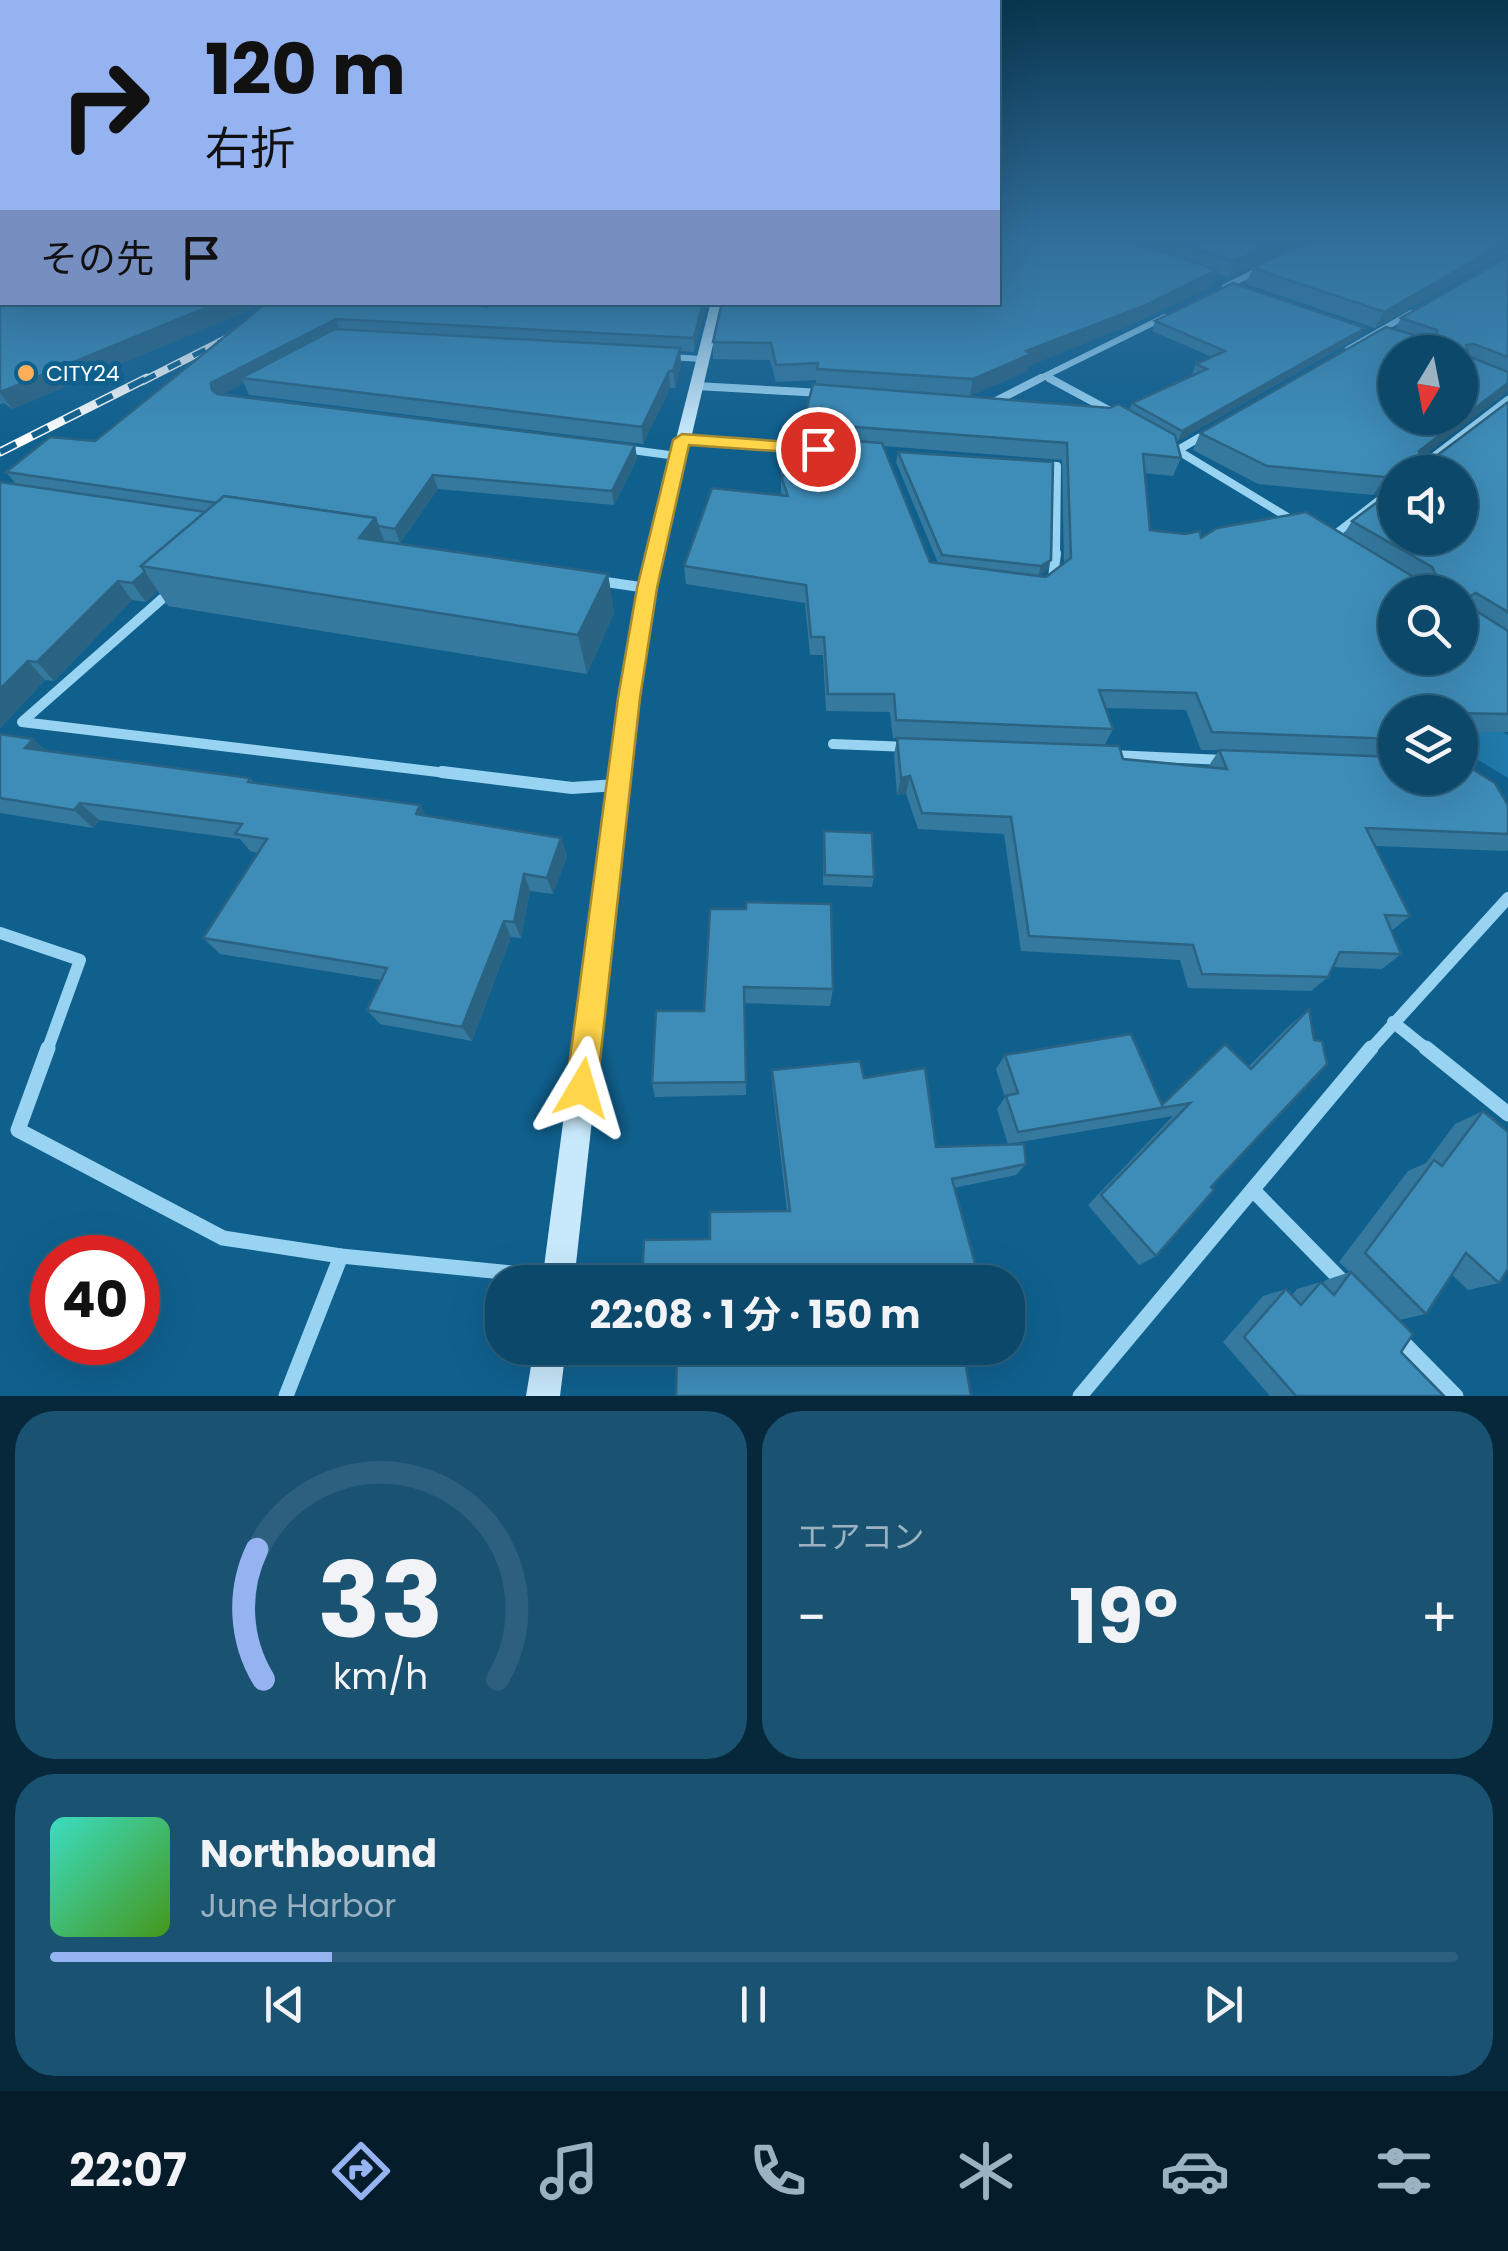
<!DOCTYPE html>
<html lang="ja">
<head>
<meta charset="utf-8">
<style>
  :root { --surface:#0c486a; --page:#1a5272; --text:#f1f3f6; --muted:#9ab2c1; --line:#2c607e; --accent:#95b2f1 }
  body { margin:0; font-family:Poppins,"Noto Sans JP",sans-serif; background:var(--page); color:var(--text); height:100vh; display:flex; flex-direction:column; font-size:38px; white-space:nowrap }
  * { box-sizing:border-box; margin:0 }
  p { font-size:32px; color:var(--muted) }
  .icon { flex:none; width:55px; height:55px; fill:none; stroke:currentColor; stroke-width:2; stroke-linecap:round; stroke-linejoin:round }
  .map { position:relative; height:1396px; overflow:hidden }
  .details { display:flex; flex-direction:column; gap:15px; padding:15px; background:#07283a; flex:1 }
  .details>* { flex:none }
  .hud { position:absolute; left:0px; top:0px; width:1000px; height:305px; box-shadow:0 10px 40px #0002,0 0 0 2px var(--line); background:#95b2f1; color:#111; overflow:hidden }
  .needle { width:65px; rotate:190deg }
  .buttons { position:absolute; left:1378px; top:335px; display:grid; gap:20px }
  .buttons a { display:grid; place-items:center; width:100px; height:100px; border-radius:50%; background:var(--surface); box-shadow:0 10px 40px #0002,0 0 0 2px var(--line); font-size:50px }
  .speed { position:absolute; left:30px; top:1235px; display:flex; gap:20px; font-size:50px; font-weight:700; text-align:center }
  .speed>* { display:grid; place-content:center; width:130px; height:130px; border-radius:50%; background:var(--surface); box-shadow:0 10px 40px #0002,0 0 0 2px var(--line); line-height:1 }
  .speed .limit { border:15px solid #d22; background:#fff; color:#111 }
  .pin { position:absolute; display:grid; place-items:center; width:85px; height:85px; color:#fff; margin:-42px; border:5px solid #fff; border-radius:50%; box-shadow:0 2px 10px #0007 }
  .me { position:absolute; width:110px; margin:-55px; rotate:7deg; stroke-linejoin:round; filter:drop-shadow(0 0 8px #0008) }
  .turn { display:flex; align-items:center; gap:35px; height:210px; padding:0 40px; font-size:45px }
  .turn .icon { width:130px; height:130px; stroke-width:2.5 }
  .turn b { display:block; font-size:70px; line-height:85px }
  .then { display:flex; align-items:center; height:95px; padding:0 40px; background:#0003; gap:20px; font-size:38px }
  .big { font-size:75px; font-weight:700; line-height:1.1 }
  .details .widget { flex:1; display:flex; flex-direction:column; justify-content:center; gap:15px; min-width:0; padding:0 35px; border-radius:40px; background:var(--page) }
  .details .dial { align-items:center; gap:0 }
  .dial svg { height:260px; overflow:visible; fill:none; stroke:var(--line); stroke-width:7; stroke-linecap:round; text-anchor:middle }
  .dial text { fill:var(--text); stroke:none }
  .song { display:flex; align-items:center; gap:30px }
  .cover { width:120px; height:120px; border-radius:15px; background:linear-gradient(135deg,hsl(170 70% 55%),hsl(100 70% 35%)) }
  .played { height:10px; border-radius:5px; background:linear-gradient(90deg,var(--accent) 20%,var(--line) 20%) }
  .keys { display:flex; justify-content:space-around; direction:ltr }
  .heat { display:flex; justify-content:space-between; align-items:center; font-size:55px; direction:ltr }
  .details .tiles { flex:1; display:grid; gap:15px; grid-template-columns:1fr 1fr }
  .widget:last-child { grid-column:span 2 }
  .trip { position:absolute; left:485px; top:1265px; width:540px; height:100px; border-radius:40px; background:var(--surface); box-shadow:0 10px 40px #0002,0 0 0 2px var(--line); font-weight:700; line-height:100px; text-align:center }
  .dock { display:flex; height:160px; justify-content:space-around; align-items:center; background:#051d2a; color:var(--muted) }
  .dock .icon { width:70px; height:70px }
  .dock .current { color:var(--accent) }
  .dock b { font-size:45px; color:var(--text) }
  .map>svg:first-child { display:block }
  .green { fill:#1f7bac }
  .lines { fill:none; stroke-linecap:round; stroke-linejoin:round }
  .street-far4 { stroke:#99d3f2; stroke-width:6 }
  .street-far3 { stroke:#99d3f2; stroke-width:8 }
  .street-far2 { stroke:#99d3f2; stroke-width:10 }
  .street-far1 { stroke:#99d3f2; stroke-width:12 }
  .street { stroke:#99d3f2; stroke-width:15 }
  .secondary { fill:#c8e9fc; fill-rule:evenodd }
  .rail-far1-casing { stroke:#fff; stroke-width:8 }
  .rail-casing { stroke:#fff; stroke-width:9 }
  .rail-far1 { stroke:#10608e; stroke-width:5; stroke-dasharray:14; stroke-linecap:butt }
  .rail { stroke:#10608e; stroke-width:6; stroke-dasharray:18; stroke-linecap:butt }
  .wall { fill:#35799f; fill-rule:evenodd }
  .shaded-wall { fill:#2b6382 }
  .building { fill:#3e8db9; stroke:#2b6382; stroke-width:2.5; fill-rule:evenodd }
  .route { fill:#ffd54a; stroke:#a68a30; stroke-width:2.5 }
  .poi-dot { fill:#ffaf5a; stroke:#10608e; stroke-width:4 }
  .labels { text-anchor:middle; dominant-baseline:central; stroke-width:10; stroke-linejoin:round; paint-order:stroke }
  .far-poi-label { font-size:22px; fill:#fff; stroke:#10608e; text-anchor:start }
</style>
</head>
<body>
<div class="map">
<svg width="1508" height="1396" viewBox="0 0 1508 1396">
  <rect width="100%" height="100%" fill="#10608e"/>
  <path class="green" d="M1483,719l25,16v43l-48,-29v-12z"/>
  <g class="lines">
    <g class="street-far4">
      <path d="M1225,287l34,-17"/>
      <path d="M1348,349l63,-36"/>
      <path d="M670,357l32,2"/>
      <path d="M1036,381l9,-5"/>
      <path d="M1053,381l-8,-5 120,-59"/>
    </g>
    <g class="street-far3">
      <path d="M1049,378l65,35"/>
      <path d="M696,386l127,7"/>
      <path d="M992,403l49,-25"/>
      <path d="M682,439l129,10"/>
      <path d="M1167,444l127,77"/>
      <path d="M624,449l53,7"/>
      <path d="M1178,450l31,-18"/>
      <path d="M1042,465l15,1 -1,89"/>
      <path d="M1414,472l94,-72"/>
      <path d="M1329,539l66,-51"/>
    </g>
    <g class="street-far2">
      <path d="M1053,578l3,-25"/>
      <path d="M599,581l48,7"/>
      <path d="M171,591l-149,131 441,53"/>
      <path d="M833,744l76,3"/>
      <path d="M1111,755l113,5"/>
    </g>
    <g class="street-far1">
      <path d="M442,772l130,16 45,-3"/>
      <path d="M0,933l80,27 -33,91"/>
      <path d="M1393,1022l36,29"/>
      <path d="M1369,1051l139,-153"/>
    </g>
    <g class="street">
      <path d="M48,1048l-30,82 205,108 118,18 212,21"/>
      <path d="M1426,1048l82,66"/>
      <path d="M1253,1190l93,95"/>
      <path d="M1397,1336l59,60"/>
      <path d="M286,1396l55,-140"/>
      <path d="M1080,1396l291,-348"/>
    </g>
    <g class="secondary">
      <path d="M711,302h12l-67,286 -17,110 -65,584h-32l77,-584 19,-110z"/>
      <path d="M534,1348h32l-6,48h-34z"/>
    </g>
    <g class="rail-far1-casing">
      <path id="rail-far1" d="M143,381l156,-79"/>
    </g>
    <g class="rail-casing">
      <path id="rail" d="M0,452l147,-74"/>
    </g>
    <use href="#rail-far1" class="rail-far1"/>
    <use href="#rail" class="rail"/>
  </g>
  <g class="wall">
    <path d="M0,240l2,62h266l-256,107 -8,-6 -4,1z"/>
    <path d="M998,240h309l-79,37 -12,-4 -5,13 -76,37 -107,43 -1,5 -57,25 159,15 3,-8 62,-28 -2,-1 4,-10 16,-7 -60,-26 3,-10 210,7 -6,9 -181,104h-2l5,17 -8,18 -29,-3 6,57 51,8 143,-4 8,-13 43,17 65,-66h-65v9l-22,14 -115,-11 -65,-34 7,-17 195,-104 6,-11 107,-61v133l-88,68 11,2 77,-58v330h-44l5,35 39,38v45l-2,1 -131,-5 35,70 -19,15 10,23 -19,15 -49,-2 -5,10 -17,14 -123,-3 -8,-28 -159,-9 -17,-117 -86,-5 -12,-36 -9,2 -3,-40 3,-17 183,7 -187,-7 -3,-26 -64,-1 -3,-56h-13l-5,-52 -119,-19 -2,-18 97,-71v-35h4v-8l14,-2 3,-12 1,-15 13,-39v-4l-40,2 -6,-22 -57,-1v-17zM883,446l179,14 2,103 -18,14 -7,-1 8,-6 4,-10 -153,-108 -2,10 42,101 -8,-1zM1106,708l80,2 15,40h18l-11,17 -85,-8 -19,-13 9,-17zM1395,712h65v66h-65z"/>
    <path d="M1508,240v14l-3,-1 -130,75 -129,-44 7,-16z"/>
    <path d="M268,302l218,5 221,-5 -13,50 -14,-1 1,14 -6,23h-5l-27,56 -394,-49 -5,-12 -21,11 412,51 2,14 -23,46 -176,-16 -38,54 -16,-2 224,33 6,39 -27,61 -419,-68 -10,-15 -12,11 -14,-2 -78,81 -9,-1 -45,48 16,-244 -10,-12 89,-31z"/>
    <path d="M0,734l33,5 12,12 205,27 4,5 166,22 6,11 135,22 6,18 -14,38 -23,-3 -9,47 -10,-1 -39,104 -92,-17 -13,-14 14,-30 -161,-26 -17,-16 55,-85 -8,-2 -10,-12 -141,-19 -6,8 -93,-15z"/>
    <path d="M824,831l50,46 -2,10 -49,-2z"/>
    <path d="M710,909l123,80 -3,17 -86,-3 2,92 -91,2 -3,-14 52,-72z"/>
    <path d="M1309,1009l-98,178 -55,69 -17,9 -51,-60 85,-89 -165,28 -11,-35 8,-12 -9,-28 9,-14 157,49 63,-60 23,23 42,-42z"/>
    <path d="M772,1070l92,8 72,69 90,17 -10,11 -306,64 77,-28 -15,-127z"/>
    <path d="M1483,1111l16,172 -31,7 -16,-15 -26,39 -27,6 2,32 43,44h-174l-47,-54 40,-46 23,-7 6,6 5,-6 24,-7 1,2 4,-4 24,-8 -11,-10 69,-91 18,-8 29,-39z"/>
  </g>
  <g class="shaded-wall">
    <path d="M1281,240h26l-79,37 6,-16z"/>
    <path d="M1508,241v7l-3,5 -130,75 9,-16z"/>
    <path d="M1217,270l-6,16 -76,37 -107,43 -1,5 -57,25 3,-17 53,-28z"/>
    <path d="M2,288v14l-2,8v-21z"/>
    <path d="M220,302h48l-256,107 -12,-16v-1z"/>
    <path d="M703,302l4,1 -13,49v-14z"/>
    <path d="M336,319l4,13 -99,46 3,5 -26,14 -6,-7 -1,-7z"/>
    <path d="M1365,328l-6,9 -181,104 4,-10z"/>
    <path d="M680,348l1,17 -6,23 -2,-17z"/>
    <path d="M669,371l1,17 -27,56 -1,-17z"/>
    <path d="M1508,383v7l-2,3 -98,75 11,-17z"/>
    <path d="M635,445l2,14 -23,46 -2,-14z"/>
    <path d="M1407,463l-7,9h-5v9l-22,14 12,-18z"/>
    <path d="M433,475l5,14 -38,54 -5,-14z"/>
    <path d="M375,518l16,39 -32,-19z"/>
    <path d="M1051,560l-4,10 -9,7 3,-11z"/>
    <path d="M145,572l13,19 -12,11 -14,-19z"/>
    <path d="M608,574l6,39 -27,61 -9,-39z"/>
    <path d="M118,581l14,19 -78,81 -17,-19z"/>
    <path d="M28,661l17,19 -45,48v-39z"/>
    <path d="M33,739l19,19 -27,-10z"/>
    <path d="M910,776l-4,17 -9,2 4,-17z"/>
    <path d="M80,803l19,17 -6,8 -19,-18z"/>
    <path d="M420,805l10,18 -14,-9z"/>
    <path d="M561,838l6,18 -14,38 -6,-16z"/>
    <path d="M524,874l6,17 -9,47 -7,-16z"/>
    <path d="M504,921l7,16 -39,104 -10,-14z"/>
  </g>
  <g class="building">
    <path d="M0,240h2v48l-2,1z"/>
    <path d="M998,240h131l88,30 -76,37 -115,44 5,3 -58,25 -156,-10 1,-6 -42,2 -5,-22 -58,-1 9,-40h276z"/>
    <path d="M1170,240h111l-47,21z"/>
    <path d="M1309,240h199v1l-124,71 -131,-44z"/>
    <path d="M1508,257v100l-34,-13 -8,1 2,11 40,16v11l-89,68 2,9h10l77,-58v210l-32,-19 -8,4 -1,8 41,26v83l-113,-2v27l-183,-7 -16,-39 -97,-3 14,39 -217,-9 -2,-26h-66l-4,-57h-13l-5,-52 -122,-19 28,-78 76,8 -7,-20 6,-2 -6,-14h7l-3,-8 14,-2v-13l83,6 48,119 116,15 25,-19 -4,-115 -264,-20 10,-39 297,24 8,-4 57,31 6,23 -38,-4 7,76 35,4 15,-3 1,7 16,-10 89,-16 116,70h8l6,-7 -4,-8 -80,-46 32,-24 11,-2v43h65v-66h-47l1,-2 -7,-7 -22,14 -118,-11 -67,-33 186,-106 50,14 1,-11 -36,-12zM1395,352h65v66h-65zM1395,592h65v66h-65z"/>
    <path d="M1233,283l132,45 -183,103 -50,-28 75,-34 -11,-5 29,-13 -70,-30z"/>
    <path d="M3,302h217l-220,90v-88z"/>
    <path d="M268,302h204l14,5 3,-5h214l-9,36 -358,-19 -125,64 1,7 5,4 418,51 -23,46 -179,-16 -38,54 -17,-3 -3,-8 -151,-22 -7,7 -211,-31 44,-35 45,4z"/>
    <path d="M335,329l345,19 -7,23h-4l-27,56 -401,-49z"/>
    <path d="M898,452l155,10 -2,98 -10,6 -99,-11z"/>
    <path d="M0,482l206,30 -65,54 4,6 -13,11 -14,-2 -81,81 -9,-1 -28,28z"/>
    <path d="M224,496l151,22 -16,20 249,36 -30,61 -437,-69z"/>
    <path d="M1460,724l16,27 -8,6 1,10 26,16 13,22v29l-142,-6 44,88 -25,-1 16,39 -61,-2 -12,25 -126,-3 -9,-29 -164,-9 -18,-119 -89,-4 -12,-37 -9,2 -4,-40 222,8 4,13 104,10 -8,-19 176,7v21h65z"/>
    <path d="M0,734l33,5 -8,9 225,30 -2,4 172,23 -4,9 145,24 -14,40 -23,-4 -10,48 -10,-1 -42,106 -95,-17 20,-42 -184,-30 64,-99 -32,-5 7,-10 -162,-21 -6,7 -74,-12z"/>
    <path d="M824,831l48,2 2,44 -49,-2z"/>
    <path d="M746,902l85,2 2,85 -89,-2 2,95 -94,1 4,-72h48l6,-102h36z"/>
    <path d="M1309,1009l5,31 8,1 5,23 -116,123 3,3 -58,66 -55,-61 89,-92 -172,29 -12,-36 12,-3 -13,-38 126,-21 31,71 63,-61 26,25z"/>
    <path d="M860,1061l4,17 61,-10 11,79 88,-3 2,20 -74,15 28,103h-338l2,-42 66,-1v-27l80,-1 -18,-141z"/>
    <path d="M1483,1111l25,21v137l-9,14 -33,-30 -40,61 -61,-61 69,-93 8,6z"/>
    <path d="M1351,1272l62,62 -12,18 43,44h-148l-52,-59 42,-48 15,16 20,-23 13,13z"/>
    <path d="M677,1348h286l8,48h-295z"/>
  </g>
  <linearGradient id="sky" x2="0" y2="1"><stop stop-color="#09354e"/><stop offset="0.55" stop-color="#316f9b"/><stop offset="1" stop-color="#316f9b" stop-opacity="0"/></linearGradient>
  <rect width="1508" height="436" fill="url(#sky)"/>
  <path class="route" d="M682,434l136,10 8,5 -8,5 -129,-9 -32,143 -17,110 -43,390 -4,11 -11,5 -12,-5 -4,-11 52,-390 19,-110 36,-148z"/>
  <circle class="poi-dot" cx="26" cy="373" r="10"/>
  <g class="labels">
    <g class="far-poi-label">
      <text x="46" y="373">CITY24</text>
    </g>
  </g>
</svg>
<div class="buttons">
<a><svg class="needle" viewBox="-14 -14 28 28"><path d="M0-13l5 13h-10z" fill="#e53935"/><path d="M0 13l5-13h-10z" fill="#9ab2c1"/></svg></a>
<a><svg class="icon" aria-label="sound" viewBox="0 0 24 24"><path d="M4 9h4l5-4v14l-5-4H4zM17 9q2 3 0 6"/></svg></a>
<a><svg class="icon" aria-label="search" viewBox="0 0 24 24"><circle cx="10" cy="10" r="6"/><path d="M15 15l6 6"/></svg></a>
<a><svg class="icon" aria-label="layers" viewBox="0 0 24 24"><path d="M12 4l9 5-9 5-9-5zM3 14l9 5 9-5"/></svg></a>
</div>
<div class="speed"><div class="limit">40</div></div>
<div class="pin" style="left:818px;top:449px;background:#d93025"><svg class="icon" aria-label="arrive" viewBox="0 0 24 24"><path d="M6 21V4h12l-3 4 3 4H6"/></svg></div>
<svg class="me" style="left:582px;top:1088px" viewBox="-20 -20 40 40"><path d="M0-17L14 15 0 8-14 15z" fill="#ffd54a" stroke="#fff" stroke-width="4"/></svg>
<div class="trip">22:08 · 1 分 · 150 m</div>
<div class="hud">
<div class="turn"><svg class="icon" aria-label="right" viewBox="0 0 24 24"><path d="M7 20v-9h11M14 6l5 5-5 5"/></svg><div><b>120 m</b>右折</div></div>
<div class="then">その先<svg class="icon" aria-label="arrive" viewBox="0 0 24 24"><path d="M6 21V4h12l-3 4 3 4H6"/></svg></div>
</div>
</div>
<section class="details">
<div class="tiles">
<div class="widget dial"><svg viewBox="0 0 100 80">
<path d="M14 69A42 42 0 1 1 86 69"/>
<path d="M14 69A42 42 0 0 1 12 29" stroke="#95b2f1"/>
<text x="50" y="56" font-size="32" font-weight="700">33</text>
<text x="50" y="72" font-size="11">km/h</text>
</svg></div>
<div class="widget"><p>エアコン</p>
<div class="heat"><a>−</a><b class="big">19°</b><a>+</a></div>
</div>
<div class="widget">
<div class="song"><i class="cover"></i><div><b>Northbound</b><p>June Harbor</p></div></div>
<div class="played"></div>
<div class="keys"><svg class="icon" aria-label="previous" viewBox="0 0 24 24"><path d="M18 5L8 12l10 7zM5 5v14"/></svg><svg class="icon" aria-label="pause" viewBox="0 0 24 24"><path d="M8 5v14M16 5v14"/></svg><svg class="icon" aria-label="next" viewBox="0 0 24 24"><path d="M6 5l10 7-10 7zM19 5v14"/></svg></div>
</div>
</div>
</section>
<nav class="dock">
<b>22:07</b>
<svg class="icon current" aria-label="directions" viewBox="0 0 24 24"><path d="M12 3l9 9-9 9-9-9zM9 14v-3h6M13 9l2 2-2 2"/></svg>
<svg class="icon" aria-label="music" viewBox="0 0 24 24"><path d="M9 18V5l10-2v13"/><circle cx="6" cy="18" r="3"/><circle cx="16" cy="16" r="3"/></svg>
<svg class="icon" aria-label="phone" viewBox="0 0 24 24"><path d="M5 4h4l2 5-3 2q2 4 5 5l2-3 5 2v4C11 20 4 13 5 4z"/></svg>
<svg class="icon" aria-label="climate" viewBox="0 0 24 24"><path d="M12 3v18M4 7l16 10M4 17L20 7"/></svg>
<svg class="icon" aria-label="car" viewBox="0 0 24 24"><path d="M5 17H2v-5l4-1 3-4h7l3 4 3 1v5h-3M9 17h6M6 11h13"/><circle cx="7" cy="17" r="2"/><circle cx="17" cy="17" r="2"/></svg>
<svg class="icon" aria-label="filters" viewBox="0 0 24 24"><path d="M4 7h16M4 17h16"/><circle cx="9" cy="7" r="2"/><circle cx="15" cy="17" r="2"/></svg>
</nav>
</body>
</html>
